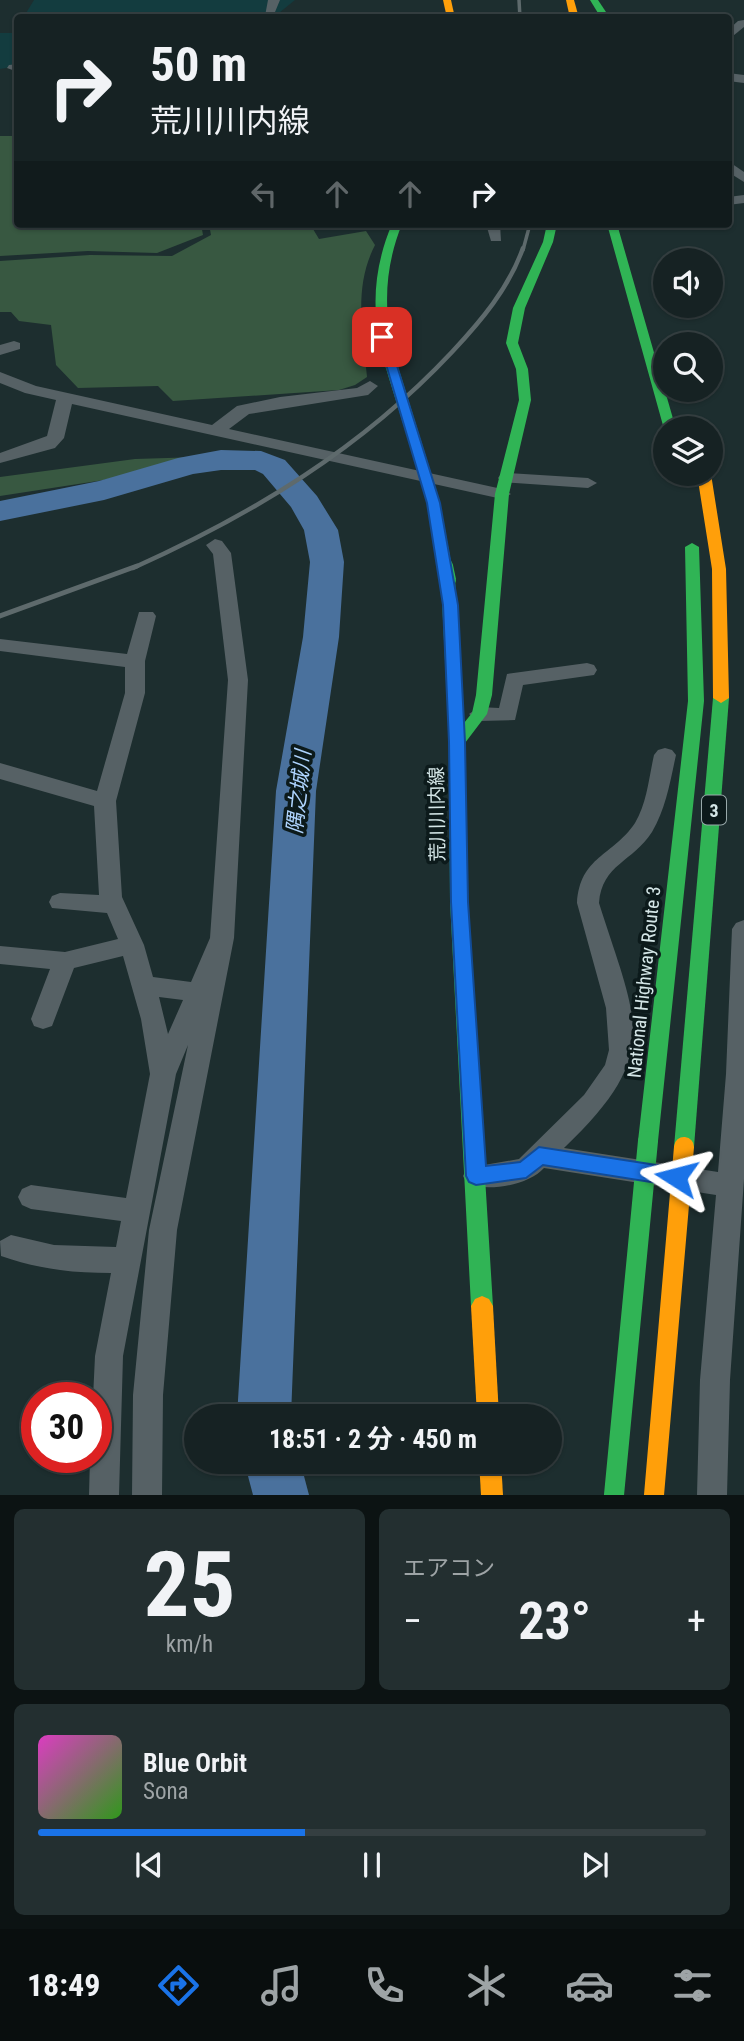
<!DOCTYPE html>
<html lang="ja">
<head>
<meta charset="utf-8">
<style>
  :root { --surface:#162223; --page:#232f30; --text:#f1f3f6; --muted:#9ea4a6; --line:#353f41; --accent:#1a73e8 }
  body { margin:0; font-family:"Roboto Condensed","Noto Sans JP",sans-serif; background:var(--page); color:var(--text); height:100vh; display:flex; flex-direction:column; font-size:26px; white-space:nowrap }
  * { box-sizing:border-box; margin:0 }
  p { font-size:23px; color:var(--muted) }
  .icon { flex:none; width:38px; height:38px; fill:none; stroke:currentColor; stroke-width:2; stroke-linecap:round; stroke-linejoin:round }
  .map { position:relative; height:1495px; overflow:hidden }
  .panel { display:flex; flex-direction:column; gap:14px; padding:14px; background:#0c1313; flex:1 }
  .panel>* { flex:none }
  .hud { position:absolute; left:14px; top:14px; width:718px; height:214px; border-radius:7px; box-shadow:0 2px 5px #0004,0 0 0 2px var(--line); background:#162223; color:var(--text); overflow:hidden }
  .controls { position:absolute; left:653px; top:248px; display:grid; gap:14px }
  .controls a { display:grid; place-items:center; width:70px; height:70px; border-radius:50%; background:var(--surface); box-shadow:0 2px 5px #0004,0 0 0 2px var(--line); font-size:35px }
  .speed { position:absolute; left:21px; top:1382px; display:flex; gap:14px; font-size:35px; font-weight:700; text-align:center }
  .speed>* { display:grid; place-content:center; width:91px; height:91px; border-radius:50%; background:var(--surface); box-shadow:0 2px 5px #0004,0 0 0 2px var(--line); line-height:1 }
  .speed .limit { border:10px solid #d22; background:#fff; color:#111 }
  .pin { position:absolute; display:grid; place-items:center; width:60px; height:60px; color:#fff; margin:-30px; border-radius:14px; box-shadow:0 4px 10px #0006 }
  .me { position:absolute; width:77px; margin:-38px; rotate:279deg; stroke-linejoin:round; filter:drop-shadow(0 0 5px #0008) }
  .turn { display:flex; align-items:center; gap:24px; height:147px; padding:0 21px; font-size:32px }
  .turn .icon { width:91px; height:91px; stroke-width:2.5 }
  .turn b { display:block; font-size:49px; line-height:60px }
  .lanes { display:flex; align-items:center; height:66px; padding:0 21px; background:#0003; justify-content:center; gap:35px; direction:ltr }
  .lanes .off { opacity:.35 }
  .big { font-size:52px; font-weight:700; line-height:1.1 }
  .panel .tile { flex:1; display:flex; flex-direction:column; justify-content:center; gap:10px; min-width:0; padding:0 24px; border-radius:10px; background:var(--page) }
  .panel .dial { align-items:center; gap:0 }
  .dial b { font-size:91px; line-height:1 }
  .song { display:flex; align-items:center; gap:21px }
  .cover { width:84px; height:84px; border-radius:10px; background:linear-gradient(135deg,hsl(310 70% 55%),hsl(110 70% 35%)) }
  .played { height:7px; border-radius:4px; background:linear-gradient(90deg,var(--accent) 40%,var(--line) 40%) }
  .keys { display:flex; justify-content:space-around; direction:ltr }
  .heat { display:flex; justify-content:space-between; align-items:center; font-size:38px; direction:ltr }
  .panel .tiles { flex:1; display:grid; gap:14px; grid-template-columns:1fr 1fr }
  .tile:last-child { grid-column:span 2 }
  .trip { position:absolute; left:184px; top:1404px; width:378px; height:70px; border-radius:35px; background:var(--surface); box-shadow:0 2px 5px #0004,0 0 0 2px var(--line); font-weight:700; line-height:70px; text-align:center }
  .tabs { display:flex; height:112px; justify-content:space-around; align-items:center; background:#090e0e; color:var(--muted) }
  .tabs .icon { width:49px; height:49px }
  .tabs .current { color:var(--accent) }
  .tabs b { font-size:32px; color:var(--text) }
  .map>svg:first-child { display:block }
  .built { fill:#133c3f }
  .green { fill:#385841 }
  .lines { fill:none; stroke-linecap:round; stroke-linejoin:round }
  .river { fill:#4a719d; fill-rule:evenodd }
  .street { fill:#566165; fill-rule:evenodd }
  .fast { fill:#30b455; fill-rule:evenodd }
  .slow { fill:#ff9f0a; fill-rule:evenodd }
  .rail-far2 { stroke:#5e6a6c; stroke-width:3.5 }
  .rail-far1 { stroke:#5e6a6c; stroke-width:4.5 }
  .rail { stroke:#5e6a6c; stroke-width:5 }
  .fast-bridge-far2 { stroke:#30b455; stroke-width:12 }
  .fast-bridge-far1 { stroke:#30b455; stroke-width:16 }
  .fast-bridge { stroke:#30b455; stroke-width:20 }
  .slow-bridge { stroke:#ff9f0a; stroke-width:20 }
  .route { fill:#1a73e8; stroke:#114b97; stroke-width:2 }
  .labels { text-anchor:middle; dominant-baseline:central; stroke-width:7; stroke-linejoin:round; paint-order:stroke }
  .shield { fill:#0c1a1b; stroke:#98a9aa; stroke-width:2 }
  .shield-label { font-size:18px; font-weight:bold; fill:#d4e6e7 }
  .street-label { font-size:19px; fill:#d4e6e7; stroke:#0c1a1b }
  .water-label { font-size:21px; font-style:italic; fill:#aed3fd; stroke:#0c1a1b }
</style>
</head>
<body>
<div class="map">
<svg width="744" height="1495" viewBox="0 0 744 1495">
  <rect width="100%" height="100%" fill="#1d2e2f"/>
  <g class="built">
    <path d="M34,0h261l-21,17 -251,1z"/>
    <path d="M17,27v39l-17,3v-36h14z"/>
  </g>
  <g class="green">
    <path d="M0,136h17l1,88h183l2,11 -46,18 -69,-2 -88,5z"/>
    <path d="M209,224h101l9,15 47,-8 9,14c-22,43 -12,86 -8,132l-12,8 -16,5 -166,11 -15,-15 -80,2 -22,-23 -5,-40 -32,-4 -8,-9h-11v-51l90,-6 82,1 39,-21z"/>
    <path d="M199,457l-95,23 -104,16v-19l135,-18z"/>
  </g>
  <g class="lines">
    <g class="river">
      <path d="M221,450l40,1 24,9 32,36 21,34 6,32 -5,75 -23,154 -25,625h-54l39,-625 27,-154 7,-75 -6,-32 -13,-23 -28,-33 -8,-4h-34l-28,4 -89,26 -104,21v-20l99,-20 79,-23z"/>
      <path d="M244,1461h56l9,34h-56z"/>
    </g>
    <g class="street">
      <path d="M268,0h12l-5,12 10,6 -20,-2z"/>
      <path d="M744,20v7l-16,13v-10l10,-9z"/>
      <path d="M18,64v8l-11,-4 2,-3z"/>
      <path d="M728,73l16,2v8l-16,-2z"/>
      <path d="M728,161l16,11v10l-16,-10z"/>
      <path d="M744,195v8l-16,2v-8z"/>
      <path d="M486,224h14l1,17h-10z"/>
      <path d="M14,341l6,2v6l-20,6v-10z"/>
      <path d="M0,372l36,14 176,39 25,-19 43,-9 77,-9 13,-7 8,5 -10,9 -119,19 -20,15 273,60 9,5 -9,5 -430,-95 -8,34 -9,10 -55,15v-10l47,-17 9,-36 -31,-7 -25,-10z"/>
      <path d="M507,473l81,5 9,5 -9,5 -87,-6 -3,-4 3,-4z"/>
      <path d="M215,539l7,2 9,12 17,127 -14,258 -57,292 -14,165 -1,100h-30l1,-100 16,-165 39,-185 -12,29 -53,282 -4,139h-30l1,-37h6v-60h-3l2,-42 16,-83c-39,0 -73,-4 -110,-17l-1,-15 11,-6 43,10 62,2 5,-26 -90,-12 -9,-4 -4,-8 4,-8 9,-4 95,13 24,-124 -9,-55 -18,-63 -49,12 -22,58 -9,3 -9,-3 -3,-7 19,-50 -50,-5v-18l65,6 53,-13 -11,-26 -55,-5 -3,-6 3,-6 8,-3 39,2 -5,-89 -94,-27v-16l97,28 28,-98v-26l-125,-16v-12l127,15 12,-42h14l3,4 -11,45v32l-29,108 6,96 22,48 9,32 38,5 19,-44 18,-258 -15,-126 -7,-9zM159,997l24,3 -15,34z"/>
      <path d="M587,663l7,2 3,5 -3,5 -71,10 -8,35 -36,1 -10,-7 10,-7 20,1 8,-34z"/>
      <path d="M665,748l7,2 4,5c-6,27 -10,53 -24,77 -19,30 -50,32 -53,71 37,118 65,150 -35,245l154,24 8,-98 6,-145 4,-6 8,-3v259l-14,201 -3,115h-30l3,-115 16,-185 -172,-27c-15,17 -55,24 -77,16l-4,-8 4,-8 52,-9 65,-64 21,-30 4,-15 -3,-42 -29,-105c3,-47 36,-47 58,-80 12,-20 14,-46 19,-68l4,-5z"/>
    </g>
    <g class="fast">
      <path d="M590,0h8l12,18h-9z"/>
      <path d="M392,224h10c-18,45 -19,87 -7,134l-6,4 -6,-4c-12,-47 -10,-89 9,-134z"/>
      <path d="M547,224h10l-4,18 -28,66 -7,35 10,26 3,31 -22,94 -17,201 -5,19 -22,29 3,159 25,404 -4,7 -7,3 -7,-3 -4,-7 -21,-404 -1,-160 -8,-162 7,-4 7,4 9,143 8,-10 4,-18 19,-201 24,-94 -3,-31 -10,-26 7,-35 30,-66z"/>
      <path d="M607,224h10l59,205h-11v2l-1,-2z"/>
      <path d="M692,543l7,4 5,154 -46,440 -3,6 -7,2 -7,-2 -3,-6 50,-440 -3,-154z"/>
      <path d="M721,693l8,5 -35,449 -3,6 -7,2 -7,-2 -3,-6 39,-449z"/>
    </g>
    <g class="slow">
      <path d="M443,0h8l4,18h-8z"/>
      <path d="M566,0h8l5,18h-9z"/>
      <path d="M697,474h14l15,95 3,129 -8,5 -8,-5 -1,-129z"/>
      <path d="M482,1296l7,3 4,7 6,110h-22l-6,-110 4,-7z"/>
      <path d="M479,1461h22l2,34h-22z"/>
    </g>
    <g class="rail-far2">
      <path d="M519,0l1,18"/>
      <path d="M523,250l7,-26"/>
    </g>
    <path class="rail-far1" d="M133,568c120,-54 228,-119 319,-216 29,-31 57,-64 71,-104"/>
    <path class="rail" d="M0,616l137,-50"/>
    <path class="fast-bridge-far2" d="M389,358l45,145 12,65"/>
    <path class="fast-bridge-far1" d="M445,566l3,14"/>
    <path class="fast-bridge" d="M614,1495l34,-354"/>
    <path class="slow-bridge" d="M654,1495l30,-348"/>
  </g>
  <path class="route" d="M377,334l11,3 52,166 18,102 7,137 3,160 18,264 34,-4 19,-15 137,21 7,3 3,6 -3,6 -7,3 -133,-21 -17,13 -50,7 -7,-3 -3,-6 -15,-274 -2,-160 -6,-137 -16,-102z"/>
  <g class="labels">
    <rect class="shield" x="702" y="795.5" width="24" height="29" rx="5"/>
    <g class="shield-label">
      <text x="714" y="810">3</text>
    </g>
    <g class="street-label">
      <text transform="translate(437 814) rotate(-91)">荒川川内線</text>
      <text transform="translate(644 982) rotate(-84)">National Highway Route 3</text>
    </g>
    <g class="water-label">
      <text transform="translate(299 792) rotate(-84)">隅之城川</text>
    </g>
  </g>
</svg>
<div class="controls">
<a><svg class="icon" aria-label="sound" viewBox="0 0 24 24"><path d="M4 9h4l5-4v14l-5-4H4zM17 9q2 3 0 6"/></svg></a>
<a><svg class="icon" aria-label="search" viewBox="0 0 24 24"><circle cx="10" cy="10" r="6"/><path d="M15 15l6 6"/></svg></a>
<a><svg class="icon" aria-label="layers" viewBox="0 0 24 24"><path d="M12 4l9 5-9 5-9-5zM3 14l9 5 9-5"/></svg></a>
</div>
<div class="speed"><div class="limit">30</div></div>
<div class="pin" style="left:382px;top:337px;background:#d93025"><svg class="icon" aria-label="arrive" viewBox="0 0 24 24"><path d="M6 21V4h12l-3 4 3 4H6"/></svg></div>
<svg class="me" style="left:676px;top:1177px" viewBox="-20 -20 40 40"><path d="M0-17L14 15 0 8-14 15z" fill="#1a73e8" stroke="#fff" stroke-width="4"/></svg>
<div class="trip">18:51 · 2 分 · 450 m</div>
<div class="hud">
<div class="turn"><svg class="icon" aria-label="right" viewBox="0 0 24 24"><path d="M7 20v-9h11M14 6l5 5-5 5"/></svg><div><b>50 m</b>荒川川内線</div></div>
<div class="lanes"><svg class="icon off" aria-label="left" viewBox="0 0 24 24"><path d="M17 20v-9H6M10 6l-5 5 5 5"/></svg><svg class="icon off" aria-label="ahead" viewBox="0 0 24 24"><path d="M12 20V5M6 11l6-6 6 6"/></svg><svg class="icon off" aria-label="ahead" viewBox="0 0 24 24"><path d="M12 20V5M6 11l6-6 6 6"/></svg><svg class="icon" aria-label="right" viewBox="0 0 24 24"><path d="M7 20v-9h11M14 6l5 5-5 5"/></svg></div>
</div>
</div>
<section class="panel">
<div class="tiles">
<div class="tile dial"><b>25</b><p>km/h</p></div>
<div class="tile"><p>エアコン</p>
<div class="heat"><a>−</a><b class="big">23°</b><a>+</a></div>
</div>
<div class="tile">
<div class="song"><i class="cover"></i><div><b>Blue Orbit</b><p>Sona</p></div></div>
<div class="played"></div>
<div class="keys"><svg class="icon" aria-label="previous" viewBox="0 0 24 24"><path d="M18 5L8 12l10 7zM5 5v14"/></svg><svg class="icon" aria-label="pause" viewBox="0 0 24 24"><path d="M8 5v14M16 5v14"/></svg><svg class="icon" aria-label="next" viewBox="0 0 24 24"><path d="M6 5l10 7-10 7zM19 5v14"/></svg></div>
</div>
</div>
</section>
<nav class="tabs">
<b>18:49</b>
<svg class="icon current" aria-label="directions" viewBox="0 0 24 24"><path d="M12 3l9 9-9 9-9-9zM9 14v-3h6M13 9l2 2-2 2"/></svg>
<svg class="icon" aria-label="music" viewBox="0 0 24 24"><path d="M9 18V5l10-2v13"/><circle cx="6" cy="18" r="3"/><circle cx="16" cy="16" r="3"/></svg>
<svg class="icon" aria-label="phone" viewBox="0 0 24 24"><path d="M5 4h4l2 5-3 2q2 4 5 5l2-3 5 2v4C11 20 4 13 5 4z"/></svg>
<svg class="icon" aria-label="climate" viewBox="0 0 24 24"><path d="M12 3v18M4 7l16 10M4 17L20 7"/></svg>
<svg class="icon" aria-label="car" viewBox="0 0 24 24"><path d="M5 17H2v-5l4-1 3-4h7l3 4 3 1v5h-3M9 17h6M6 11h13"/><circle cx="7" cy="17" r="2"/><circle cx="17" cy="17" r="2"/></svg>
<svg class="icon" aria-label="filters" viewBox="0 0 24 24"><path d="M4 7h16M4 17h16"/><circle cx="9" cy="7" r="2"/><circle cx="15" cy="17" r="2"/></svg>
</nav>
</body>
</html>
